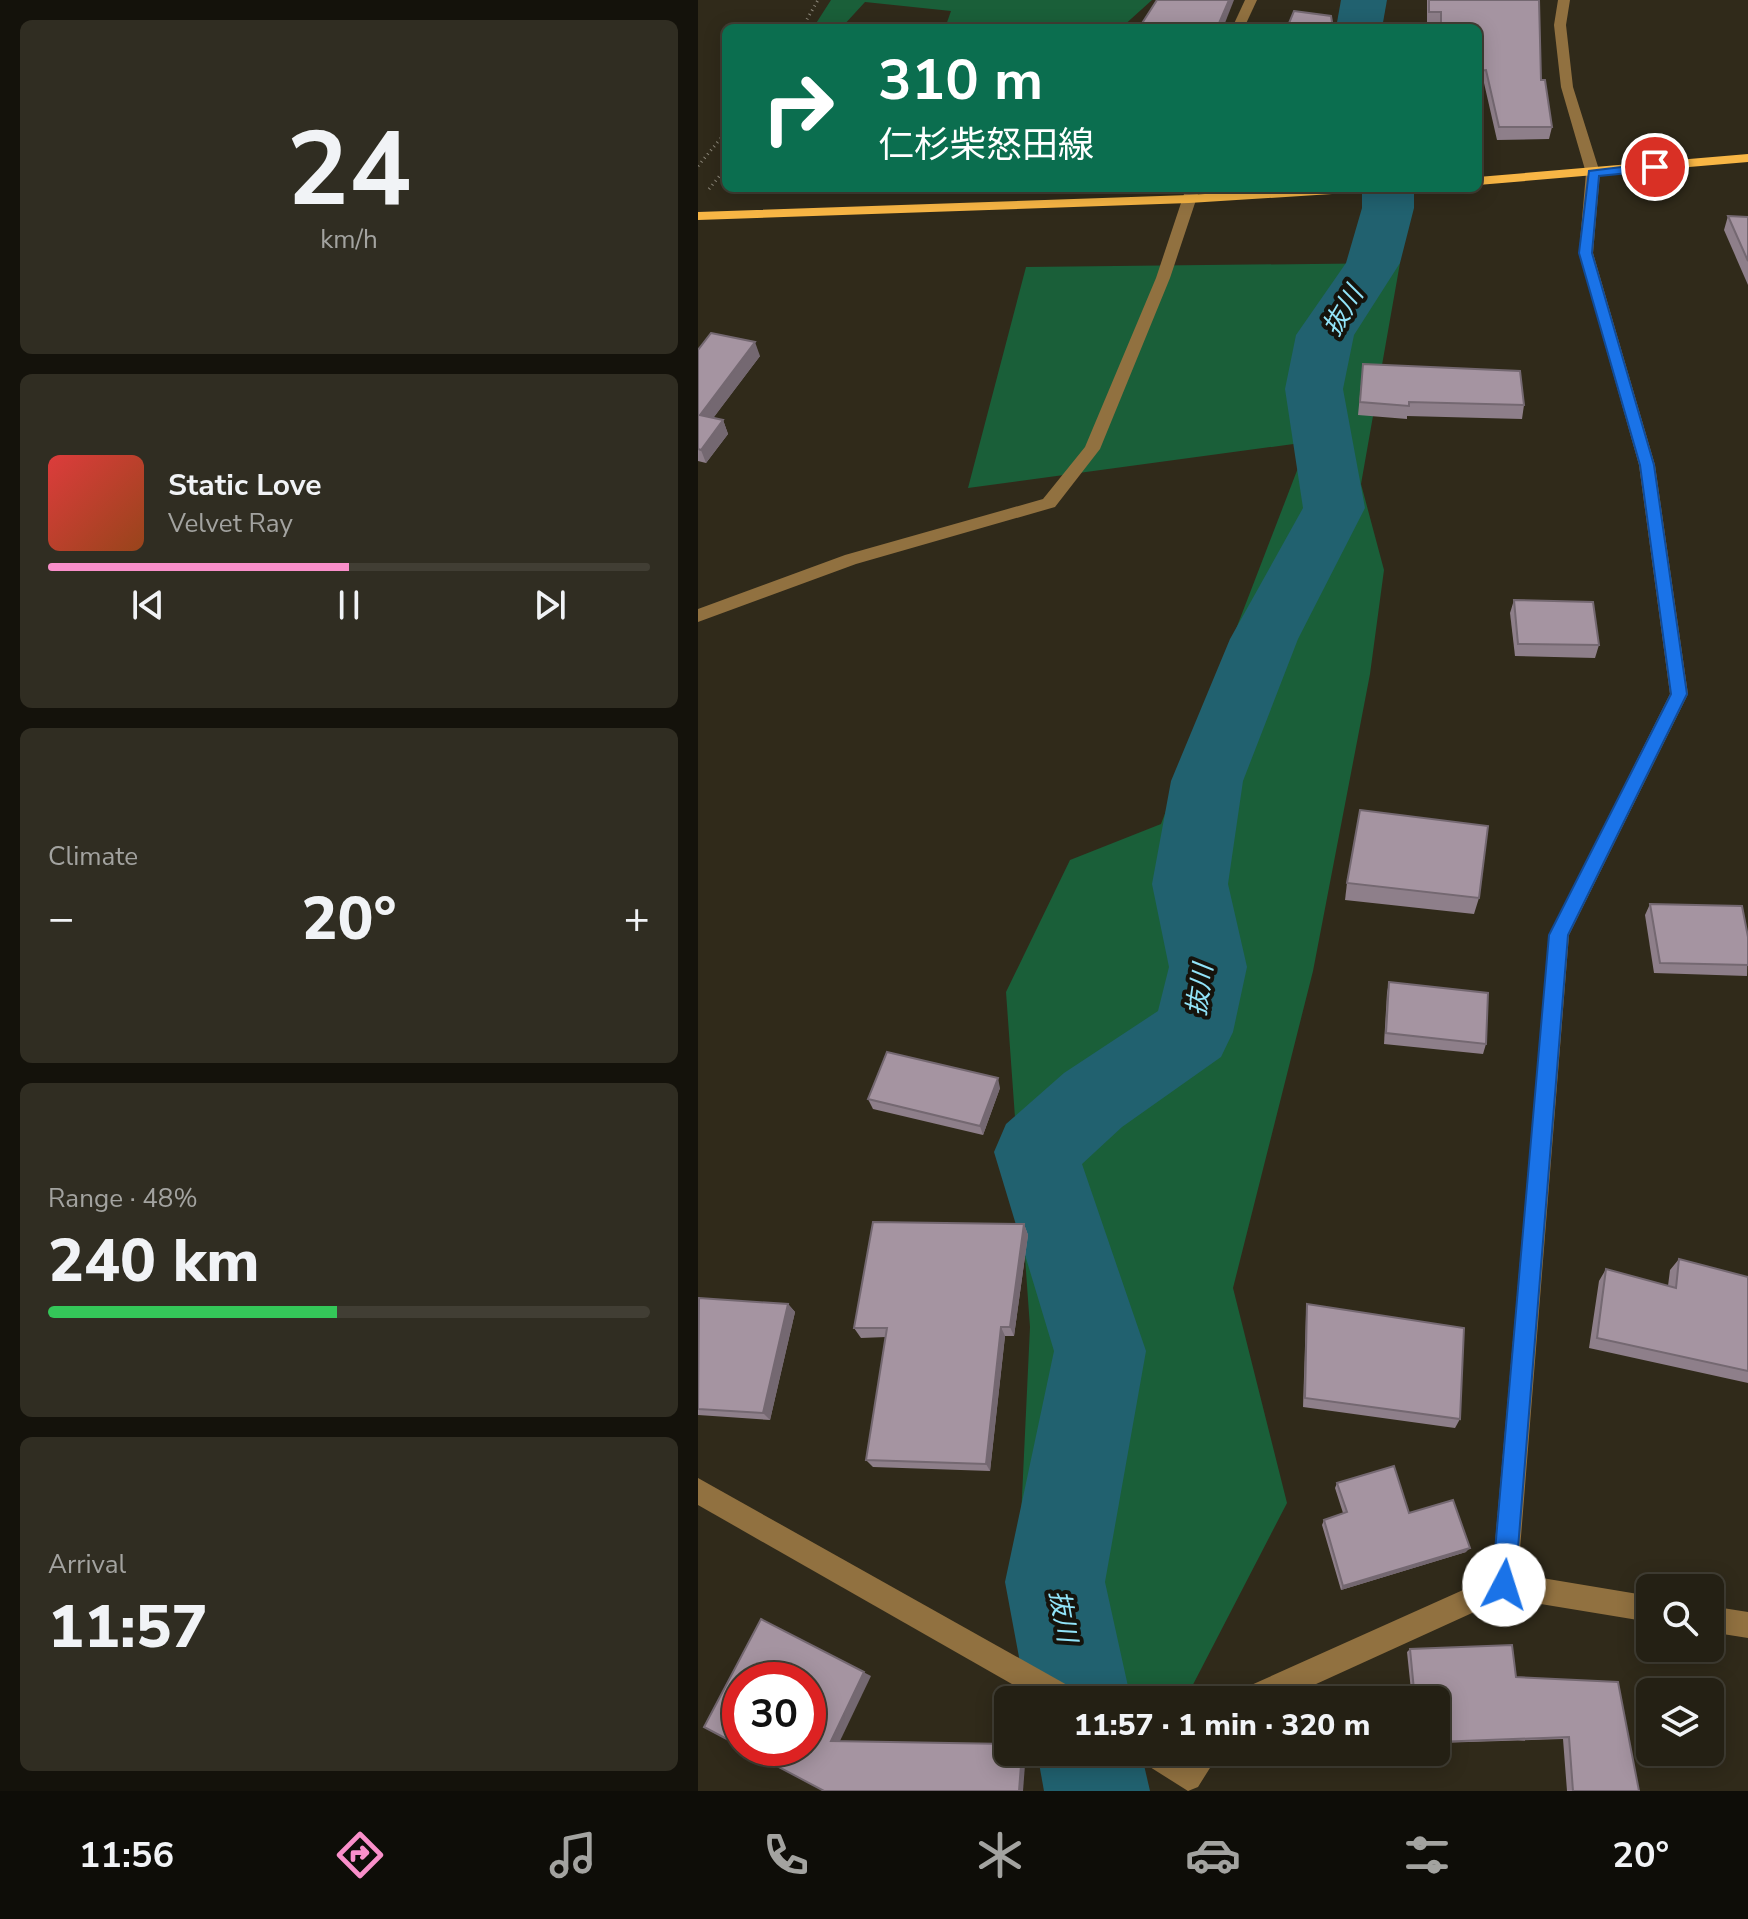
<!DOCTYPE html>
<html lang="en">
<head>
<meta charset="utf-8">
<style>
  :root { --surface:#242014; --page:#302d22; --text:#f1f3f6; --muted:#a3a3a0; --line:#413e34; --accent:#f98fca }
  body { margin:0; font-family:"Nunito Sans","Noto Sans JP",sans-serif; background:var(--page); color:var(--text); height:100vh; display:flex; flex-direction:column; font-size:30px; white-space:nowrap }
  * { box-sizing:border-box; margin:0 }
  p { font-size:26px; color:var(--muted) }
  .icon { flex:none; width:44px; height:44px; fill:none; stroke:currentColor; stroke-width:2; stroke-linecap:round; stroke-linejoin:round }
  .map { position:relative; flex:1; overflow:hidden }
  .drawer { display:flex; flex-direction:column; gap:20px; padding:20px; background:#14120b; width:698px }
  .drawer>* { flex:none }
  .hud { position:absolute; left:24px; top:24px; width:760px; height:168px; border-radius:12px; box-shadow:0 4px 20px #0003,0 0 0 2px var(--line); background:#0b6e4f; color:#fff; overflow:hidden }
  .fabs { position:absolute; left:938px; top:1574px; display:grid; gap:16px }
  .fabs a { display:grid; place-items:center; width:88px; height:88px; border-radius:12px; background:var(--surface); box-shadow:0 4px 20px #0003,0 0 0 2px var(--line); font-size:40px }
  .speed { position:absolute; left:24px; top:1662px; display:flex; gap:16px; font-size:40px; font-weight:700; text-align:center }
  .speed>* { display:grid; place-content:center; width:104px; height:104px; border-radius:50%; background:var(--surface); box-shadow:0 4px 20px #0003,0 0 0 2px var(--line); line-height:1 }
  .speed .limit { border:12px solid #d22; background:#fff; color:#111 }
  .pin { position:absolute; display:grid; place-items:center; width:68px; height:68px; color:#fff; margin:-34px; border:4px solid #fff; border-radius:50%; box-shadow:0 2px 8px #0007 }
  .me { position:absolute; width:88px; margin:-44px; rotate:5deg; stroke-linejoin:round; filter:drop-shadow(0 0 6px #0008) }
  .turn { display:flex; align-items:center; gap:28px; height:168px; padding:0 24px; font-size:36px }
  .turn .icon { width:104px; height:104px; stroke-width:2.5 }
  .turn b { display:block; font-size:56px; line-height:68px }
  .big { font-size:60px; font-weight:800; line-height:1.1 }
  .drawer .tile { flex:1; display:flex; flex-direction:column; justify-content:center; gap:12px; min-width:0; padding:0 28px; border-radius:12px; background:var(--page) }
  .drawer .dial { align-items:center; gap:0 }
  .dial b { font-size:104px; line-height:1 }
  .song { display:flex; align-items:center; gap:24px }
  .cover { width:96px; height:96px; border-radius:12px; background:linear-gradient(135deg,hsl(0 70% 55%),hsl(20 70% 35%)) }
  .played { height:8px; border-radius:4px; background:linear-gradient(90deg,var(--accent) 50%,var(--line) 50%) }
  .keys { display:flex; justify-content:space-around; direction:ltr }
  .heat { display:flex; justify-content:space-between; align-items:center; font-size:44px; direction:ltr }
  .charge { height:12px; border-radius:6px; background:linear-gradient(90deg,#34c759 48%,var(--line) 0) }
  .trip { position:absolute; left:296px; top:1686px; width:456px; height:80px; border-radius:12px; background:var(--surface); box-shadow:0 4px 20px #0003,0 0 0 2px var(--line); font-weight:800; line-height:80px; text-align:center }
  .dock { display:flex; height:128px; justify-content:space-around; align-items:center; background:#0e0d08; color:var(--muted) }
  .dock .icon { width:56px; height:56px }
  .dock .current { color:var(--accent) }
  .dock b { font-size:36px; color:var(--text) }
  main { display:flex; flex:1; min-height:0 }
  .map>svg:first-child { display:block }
  .green { fill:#1a5f39 }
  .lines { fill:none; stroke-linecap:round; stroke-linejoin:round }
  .river { fill:#21616f; fill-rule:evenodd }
  .path { stroke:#8d887b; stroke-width:3; stroke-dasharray:1 4; stroke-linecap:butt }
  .minor { fill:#917140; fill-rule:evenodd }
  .major { fill:#f8b645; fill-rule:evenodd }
  .wall { fill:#8e7f8a }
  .shaded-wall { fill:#746871 }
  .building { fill:#a594a1; stroke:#746871; stroke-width:2 }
  .route { fill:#1a73e8; stroke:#114b97; stroke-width:2 }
  .labels { text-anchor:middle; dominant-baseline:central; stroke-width:8; stroke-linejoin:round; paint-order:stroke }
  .water-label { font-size:26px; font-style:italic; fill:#92e4f9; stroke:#15130c }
</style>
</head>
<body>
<main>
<section class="drawer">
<div class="tile dial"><b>24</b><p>km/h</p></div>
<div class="tile">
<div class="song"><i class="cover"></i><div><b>Static Love</b><p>Velvet Ray</p></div></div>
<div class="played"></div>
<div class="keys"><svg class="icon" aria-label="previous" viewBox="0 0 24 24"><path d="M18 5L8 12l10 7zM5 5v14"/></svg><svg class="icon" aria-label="pause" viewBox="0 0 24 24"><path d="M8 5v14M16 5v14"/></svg><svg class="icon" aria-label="next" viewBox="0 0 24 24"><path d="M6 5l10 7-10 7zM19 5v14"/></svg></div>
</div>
<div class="tile"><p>Climate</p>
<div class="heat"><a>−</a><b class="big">20°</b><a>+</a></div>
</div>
<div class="tile"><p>Range · 48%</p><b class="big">240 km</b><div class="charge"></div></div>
<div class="tile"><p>Arrival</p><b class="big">11:57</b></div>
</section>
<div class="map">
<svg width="1050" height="1791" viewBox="0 0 1050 1791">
  <rect width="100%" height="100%" fill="#302a1a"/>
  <g class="green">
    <path d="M133,0h321l-31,28h-176l6,-17 -86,-9 -22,24 4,2h-34z"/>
    <path d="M702,263l-39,221 23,86 -14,104 -57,297 -80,317 54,215 -102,197h-54l-114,-97 13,-276 -24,-335 64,-132 91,-36 147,-382 -340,46 58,-221z"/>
  </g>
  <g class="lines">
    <g class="river">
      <path d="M643,0h46l-5,28h-46z"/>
      <path d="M664,188h52v20l-14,55 -46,72 -11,54 22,119 -67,131 -55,142 -15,103 19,83 -14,65 -12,25 -99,70 -40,37 64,187 -41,231 26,118h-104l-22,-118 49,-231 -60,-199 12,-28 58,-51 94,-62 11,-44 -17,-83 19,-103 59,-142 73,-131 -18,-119 11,-54 50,-72 16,-55z"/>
      <path d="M339,1752h104l9,39h-106z"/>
    </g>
    <g class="path">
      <path d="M104,28l16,-28"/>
      <path d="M0,166l28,-34"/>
      <path d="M11,189l17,-21"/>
    </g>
    <g class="minor">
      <path d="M547,0h12l-13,28h-12z"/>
      <path d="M860,0h12l-4,25 7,62 27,86 -7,80 62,212 33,229 -119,241 -51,639 132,22v26l-145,-24 -224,102h-45l4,-10 252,-113 57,-642 121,-241 -31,-229 -60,-212 7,-80 -25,-86 -7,-62z"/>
      <path d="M488,188h14l-30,90 -70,171 -45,58 -199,57 -158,58v-13l147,-54 198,-56 42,-52 71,-169z"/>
      <path d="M0,1478l378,212 4,10h-40l-342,-195z"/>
      <path d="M1012,1606l38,6v26l-38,-6z"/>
      <path d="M440,1752h38l9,6 4,-6h31l-22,35 -10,4 -46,-29z"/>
    </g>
    <g class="major">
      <path d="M1050,154v8l-270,23v-8z"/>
      <path d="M600,188h72l-7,4 -174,11 -491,17v-8l491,-17z"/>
    </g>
  </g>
  <g class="wall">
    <path d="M729,0h112l2,80 11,47 -3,12 -52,1 -13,-57h-6v-55h-38v-4h-13z"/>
    <path d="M1030,216l20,1v68l-24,-55z"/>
    <path d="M0,350l62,6 -47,62 10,2 5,14 -22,29 -8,-2z"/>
    <path d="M665,364l161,41 -2,14 -115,-3v3l-49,-4z"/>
    <path d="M816,600l85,45 -4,13 -80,-2 -5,-43z"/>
    <path d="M649,883l132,15 -5,16 -129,-14z"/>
    <path d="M952,904l98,33 -1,39 -93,-3 -9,-58z"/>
    <path d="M691,982l97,62 -3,10 -99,-10 3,-51z"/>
    <path d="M302,1088l-17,47 -110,-26 -5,-10z"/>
    <path d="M326,1224l4,11 -14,101h-9l-15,135 -117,-4 -7,-7 20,-123 -25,1 -7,-10z"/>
    <path d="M981,1259l69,18v106l-159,-35 10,-67 7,-12 62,17 2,-16z"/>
    <path d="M0,1301l90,3 7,8 -25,108 -72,-5z"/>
    <path d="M609,1304l153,115 -5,9 -152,-21 3,-92z"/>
    <path d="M639,1483l72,30 57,39 -125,38 -19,-65 2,-5 19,-7 -8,-25z"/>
    <path d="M712,1649l106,28 123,114h-72l-4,-52 -127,4v-43h-24l-5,-48z"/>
  </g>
  <g class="shaded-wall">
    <path d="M531,0h5l-11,28h-6z"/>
    <path d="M57,342l5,14 -55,73 -5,-14z"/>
    <path d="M25,420l5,14 -22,29 -5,-13z"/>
    <path d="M300,1078l2,10 -17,47 -3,-9z"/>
    <path d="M326,1224l4,11 -14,101 -4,-9z"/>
    <path d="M90,1304l7,8 -25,108 -7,-7z"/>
    <path d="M303,1327l4,9 -15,135 -4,-7z"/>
    <path d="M772,1548l-4,4 -125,38 2,-4z"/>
    <path d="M63,1619l110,57 -32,67 -8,-2z"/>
    <path d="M324,1752h4l-3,39h-4z"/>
  </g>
  <g class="building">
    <path d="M459,0h72l-12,28h-78z"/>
    <path d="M731,0h110l2,80h4l7,47h-53l-13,-57 -8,1v-43h-37v-16h-12z"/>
    <path d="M596,11l37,5 2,12h-46z"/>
    <path d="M1030,216l20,1v44z"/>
    <path d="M13,333l44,9 -55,73 23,5 -22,30 -3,-1v-99z"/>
    <path d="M665,364l157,7 4,34 -115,-3v4l-49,-4z"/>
    <path d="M816,600l79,2 6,43 -81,-1z"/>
    <path d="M662,810l128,16 -9,72 -132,-15z"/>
    <path d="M952,904l92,2 6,31v28l-88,-2z"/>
    <path d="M691,982l99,11 -2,51 -100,-11z"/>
    <path d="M189,1052l111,26 -18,48 -112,-27z"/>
    <path d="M175,1222l151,2 -14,103h-9l-15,137 -120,-4 21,-132h-33z"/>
    <path d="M981,1259l69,18v94l-151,-33 9,-69 70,19z"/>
    <path d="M1,1298l89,6 -25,109 -65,-4z"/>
    <path d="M609,1304l157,24 -4,91 -155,-21z"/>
    <path d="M696,1466l15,47 44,-13 17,48 -127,38 -19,-66 23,-8 -10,-29z"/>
    <path d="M63,1619l103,53 -33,69 177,3v8h14l-3,39h-195l-81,-43h65v-68h-68v66l-36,-19z"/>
    <path d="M814,1645l4,32 102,5 21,109h-66l-4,-54 -133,5v-42h-21l-5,-51z"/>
  </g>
  <path class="route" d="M957,163l6,4 -2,3 -60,6 -7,77 62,212 33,229 -119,241 -53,650 -3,8 -8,4 -9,-4 -3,-8 57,-650 122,-241 -31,-229 -61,-212 10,-82z"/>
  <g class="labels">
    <g class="water-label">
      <text transform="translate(645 311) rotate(-59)">抜川</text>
      <text transform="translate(502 990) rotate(-82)">抜川</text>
      <text transform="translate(365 1616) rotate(80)">抜川</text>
    </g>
  </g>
</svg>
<div class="fabs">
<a><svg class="icon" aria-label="search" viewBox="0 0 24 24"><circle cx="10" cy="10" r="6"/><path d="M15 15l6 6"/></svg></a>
<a><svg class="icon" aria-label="layers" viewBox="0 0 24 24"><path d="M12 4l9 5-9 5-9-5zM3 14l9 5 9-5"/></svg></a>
</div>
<div class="speed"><div class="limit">30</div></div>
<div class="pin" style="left:957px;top:167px;background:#d93025"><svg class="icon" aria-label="arrive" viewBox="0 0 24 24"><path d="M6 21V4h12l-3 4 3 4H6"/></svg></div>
<svg class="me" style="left:806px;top:1585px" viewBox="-20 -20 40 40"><circle r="19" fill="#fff"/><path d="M0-13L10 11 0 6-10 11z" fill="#1a73e8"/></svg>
<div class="trip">11:57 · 1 min · 320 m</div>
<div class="hud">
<div class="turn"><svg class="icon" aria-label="right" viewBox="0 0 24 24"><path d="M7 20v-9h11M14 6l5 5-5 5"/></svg><div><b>310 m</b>仁杉柴怒田線</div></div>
</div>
</div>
</main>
<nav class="dock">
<b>11:56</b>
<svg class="icon current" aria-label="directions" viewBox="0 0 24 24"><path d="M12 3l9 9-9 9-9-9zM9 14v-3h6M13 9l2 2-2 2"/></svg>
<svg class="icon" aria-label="music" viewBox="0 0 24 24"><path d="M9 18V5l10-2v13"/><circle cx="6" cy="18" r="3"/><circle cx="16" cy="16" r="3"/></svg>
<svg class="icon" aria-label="phone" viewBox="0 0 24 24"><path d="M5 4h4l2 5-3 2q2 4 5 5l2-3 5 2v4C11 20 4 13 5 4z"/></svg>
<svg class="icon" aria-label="climate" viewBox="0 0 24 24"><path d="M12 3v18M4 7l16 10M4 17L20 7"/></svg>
<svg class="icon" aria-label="car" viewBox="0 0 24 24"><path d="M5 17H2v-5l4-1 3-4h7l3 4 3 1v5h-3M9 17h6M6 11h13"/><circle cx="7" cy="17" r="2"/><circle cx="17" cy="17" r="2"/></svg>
<svg class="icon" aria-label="filters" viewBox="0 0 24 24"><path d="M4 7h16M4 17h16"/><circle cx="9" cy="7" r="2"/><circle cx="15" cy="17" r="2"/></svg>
<b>20°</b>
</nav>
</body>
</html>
